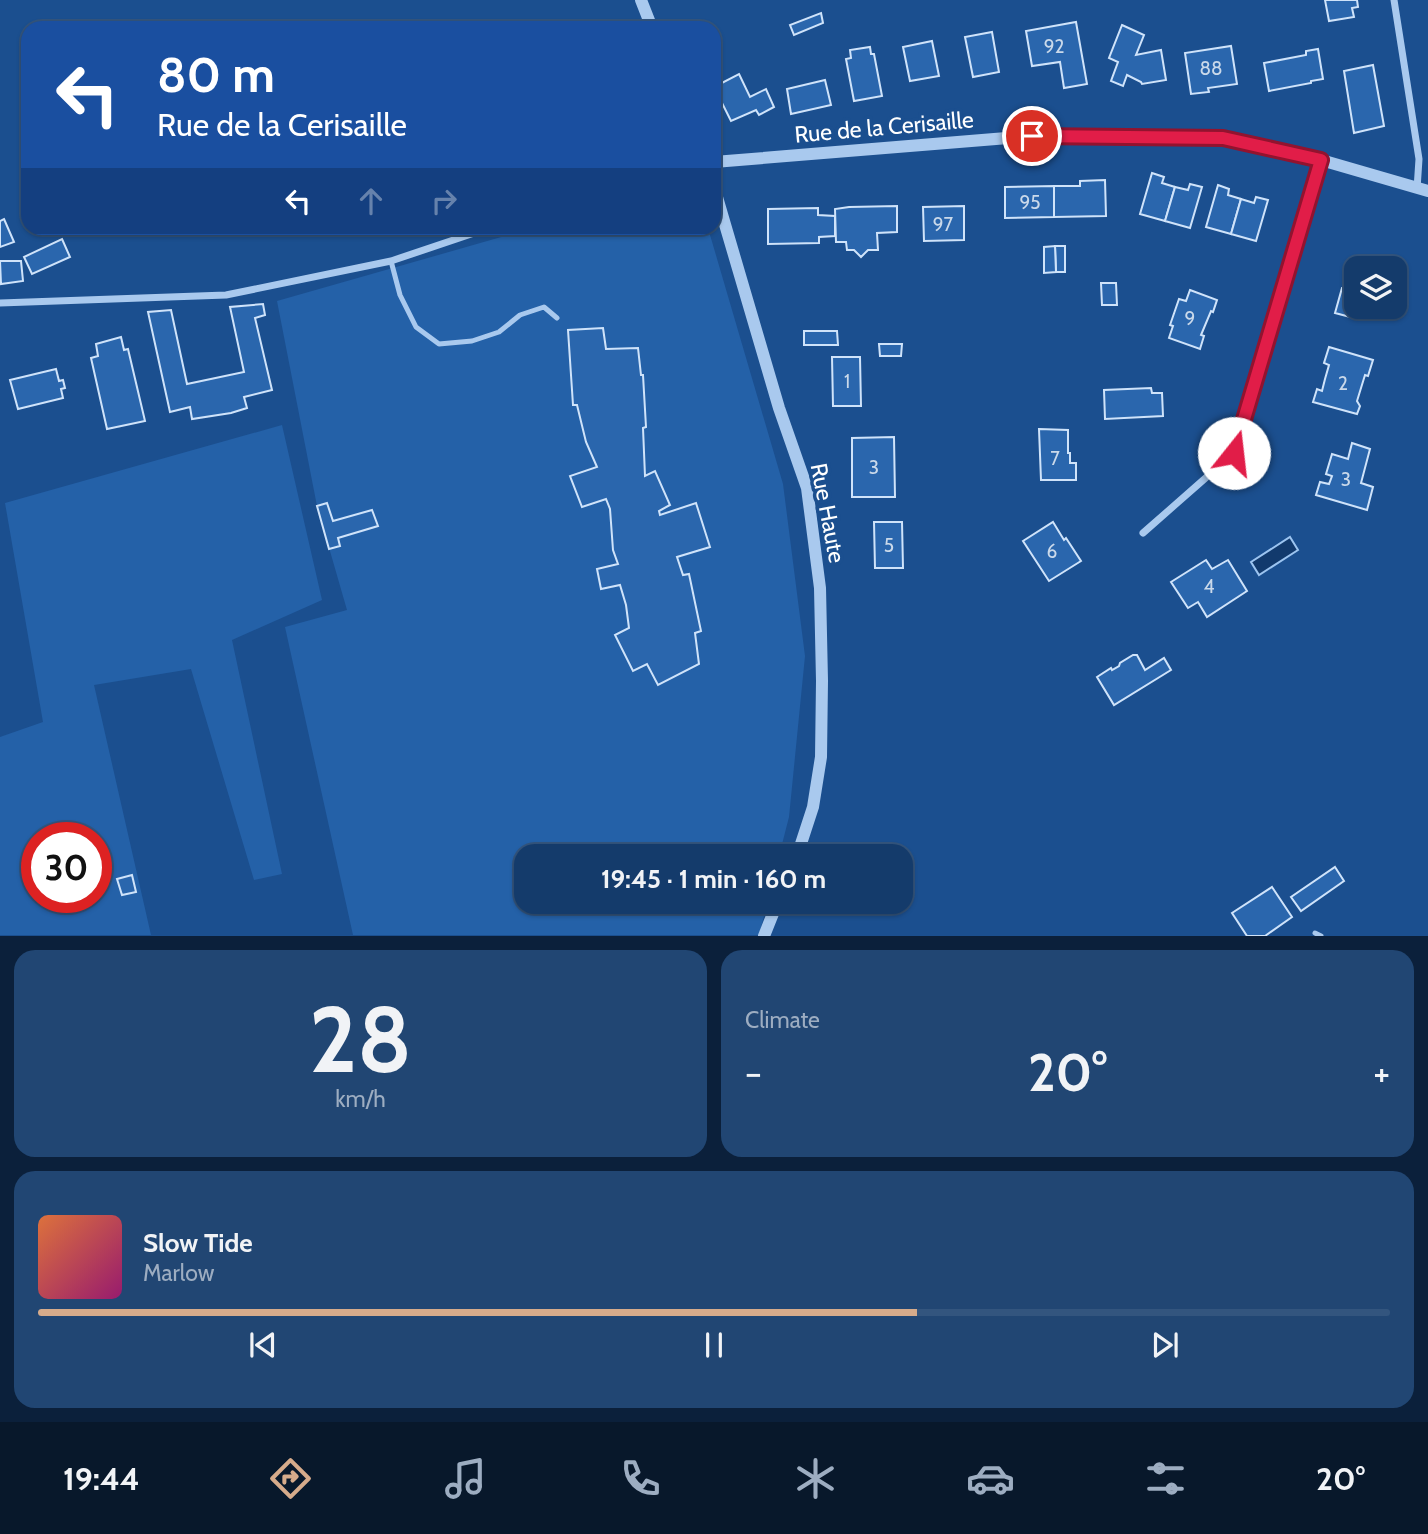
<!DOCTYPE html>
<html lang="en">
<head>
<meta charset="utf-8">
<style>
  :root { --surface:#143b6b; --page:#214673; --text:#f1f3f6; --muted:#9dadc1; --line:#33557e; --accent:#d6ab8b }
  body { margin:0; font-family:Cabin,sans-serif; background:var(--page); color:var(--text); height:100vh; display:flex; flex-direction:column; font-size:26px; white-space:nowrap }
  * { box-sizing:border-box; margin:0 }
  p { font-size:23px; color:var(--muted) }
  .icon { flex:none; width:38px; height:38px; fill:none; stroke:currentColor; stroke-width:2; stroke-linecap:round; stroke-linejoin:round }
  .map { position:relative; height:936px; overflow:hidden }
  .sheet { display:flex; flex-direction:column; gap:14px; padding:14px; background:#0b203b; flex:1 }
  .sheet>* { flex:none }
  .hud { position:absolute; left:21px; top:21px; width:700px; height:214px; border-radius:21px; box-shadow:0 2px 5px #0004,0 0 0 2px var(--line); background:#1a4fa0; color:#fff; overflow:hidden }
  .controls { position:absolute; left:1344px; top:256px; display:grid; gap:14px }
  .controls a { display:grid; place-items:center; width:63px; height:63px; border-radius:14px; background:var(--surface); box-shadow:0 2px 5px #0004,0 0 0 2px var(--line); font-size:35px }
  .speed { position:absolute; left:21px; top:822px; display:flex; gap:14px; font-size:35px; font-weight:700; text-align:center }
  .speed>* { display:grid; place-content:center; width:91px; height:91px; border-radius:50%; background:var(--surface); box-shadow:0 2px 5px #0004,0 0 0 2px var(--line); line-height:1 }
  .speed .limit { border:10px solid #d22; background:#fff; color:#111 }
  .pin { position:absolute; display:grid; place-items:center; width:60px; height:60px; color:#fff; margin:-30px; border:4px solid #fff; border-radius:50%; box-shadow:0 2px 7px #0007 }
  .me { position:absolute; width:77px; margin:-38px; rotate:16deg; stroke-linejoin:round; filter:drop-shadow(0 0 5px #0008) }
  .turn { display:flex; align-items:center; gap:24px; height:147px; padding:0 21px; font-size:32px }
  .turn .icon { width:91px; height:91px; stroke-width:2.5 }
  .turn b { display:block; font-size:49px; line-height:60px }
  .lanes { display:flex; align-items:center; height:66px; padding:0 21px; background:#0003; justify-content:center; gap:35px; direction:ltr }
  .lanes .off { opacity:.35 }
  .big { font-size:52px; font-weight:800; line-height:1.1 }
  .sheet .card { flex:1; display:flex; flex-direction:column; justify-content:center; gap:10px; min-width:0; padding:0 24px; border-radius:21px; background:var(--page) }
  .sheet .dial { align-items:center; gap:0 }
  .dial b { font-size:91px; line-height:1 }
  .song { display:flex; align-items:center; gap:21px }
  .cover { width:84px; height:84px; border-radius:10px; background:linear-gradient(135deg,hsl(20 70% 55%),hsl(320 70% 35%)) }
  .played { height:7px; border-radius:4px; background:linear-gradient(90deg,var(--accent) 65%,var(--line) 65%) }
  .keys { display:flex; justify-content:space-around; direction:ltr }
  .heat { display:flex; justify-content:space-between; align-items:center; font-size:38px; direction:ltr }
  .sheet .tiles { flex:1; display:grid; gap:14px; grid-template-columns:1fr 1fr }
  .card:last-child { grid-column:span 2 }
  .trip { position:absolute; left:514px; top:844px; width:399px; height:70px; border-radius:21px; background:var(--surface); box-shadow:0 2px 5px #0004,0 0 0 2px var(--line); font-weight:800; line-height:70px; text-align:center }
  .menu { display:flex; height:112px; justify-content:space-around; align-items:center; background:#08182b; color:var(--muted) }
  .menu .icon { width:49px; height:49px }
  .menu .on { color:var(--accent) }
  .menu b { font-size:32px; color:var(--text) }
  .map>svg:first-child { display:block }
  .green { fill:#2461a8; fill-rule:evenodd }
  .water { fill:#123a6d; stroke:#9cc4f0; stroke-width:2 }
  .building { fill:#2a66ad; stroke:#cfe3fa; stroke-width:2 }
  .lines { fill:none; stroke-linecap:round; stroke-linejoin:round }
  .service { stroke:#a9c9ee; stroke-width:5 }
  .minor { stroke:#a9c9ee; stroke-width:7 }
  .tertiary { stroke:#a9c9ee; stroke-width:12 }
  .route-casing { stroke:#92132f; stroke-width:18 }
  .route { stroke:#e11d48; stroke-width:12 }
  .labels { text-anchor:middle; dominant-baseline:central; stroke-width:7; stroke-linejoin:round; paint-order:stroke }
  .number-label { font-size:19px; fill:#cad9ea }
  .street-label { font-size:23px; fill:#fff; stroke:#1b4f8f }
</style>
</head>
<body>
<div class="map">
<svg width="1428" height="936" viewBox="0 0 1428 936">
  <rect width="100%" height="100%" fill="#1b4f8f"/>
  <g class="green">
    <path d="M533,228h175l75,256 22,172 -16,161 -10,39h-252v45h241l-9,34h-406l-68,-308 62,-17 -30,-104 -40,-205z"/>
    <path d="M282,425l40,175 -90,40 50,234 -28,6 -63,-211 -97,16 57,250h-151v-198l43,-15 -38,-219zM37,838h59v60h-59z"/>
  </g>
  <path class="water" d="M1290,537l8,13 -39,25 -8,-13z"/>
  <g class="building">
    <path d="M1325,0h32l1,7 -6,1 2,9 -25,4z"/>
    <path d="M821,13l2,10 -29,12 -4,-10z"/>
    <path d="M1076,22l11,62 -23,4 -4,-26 -28,4 -6,-35z"/>
    <path d="M1122,25l22,10 -8,20 25,-5 5,30 -24,4 -1,-2 -14,-7 -4,11 -12,-5 7,-19 -9,-4z"/>
    <path d="M992,32l7,40 -26,5 -8,-40z"/>
    <path d="M932,41l7,35 -29,5 -7,-34z"/>
    <path d="M1231,46l6,38 -29,4 1,4 -18,2 -6,-41z"/>
    <path d="M870,47l1,7h3l8,42 -28,5 -8,-42 5,-1 -1,-8z"/>
    <path d="M1318,49l5,30 -12,2v2l-42,8 -5,-28 42,-8v-4z"/>
    <path d="M1373,65l11,61 -30,7 -10,-62z"/>
    <path d="M739,74l11,23 16,-8 8,18 -15,8 -3,-5 -25,11 -17,-34z"/>
    <path d="M825,80l6,25 -40,9 -4,-25z"/>
    <path d="M1152,173l12,4 -2,6 13,4 -10,34 -25,-7z"/>
    <path d="M1105,180l1,36 -52,1v-31h26v-5z"/>
    <path d="M1190,184l12,3 -12,41 -25,-7 10,-34 13,3z"/>
    <path d="M1218,185l11,4 -1,6 13,4 -10,35 -25,-7z"/>
    <path d="M1054,186v31l-49,1v-31z"/>
    <path d="M1256,197l12,3 -12,41 -25,-7 10,-35 13,4z"/>
    <path d="M897,206v26l-20,1 1,17h-10l-7,7 -7,-7h-7l-1,-8h-10l-1,-33 14,-2z"/>
    <path d="M964,206v34l-40,1 -1,-34z"/>
    <path d="M818,208v7l17,1v20l-16,1v6l-51,1v-35z"/>
    <path d="M4,219l10,23 -14,5v-26z"/>
    <path d="M62,239l8,18 -38,17 -8,-17z"/>
    <path d="M1055,246h10v26h-9z"/>
    <path d="M1055,246l1,26 -12,1v-26z"/>
    <path d="M0,261h21l2,20 -22,3z"/>
    <path d="M1350,267l6,2v37h14l-2,5 -7,-2 -3,10 -23,-6 7,-25h3z"/>
    <path d="M1101,283h15l1,22h-15z"/>
    <path d="M1190,290l27,10 -4,12 -2,-1 -10,24 3,1 -4,13 -31,-11 4,-12 -3,-1 9,-26 7,2z"/>
    <path d="M263,304l2,11 -10,3 17,72 -28,7 3,11 -16,5 -39,6 -2,-12 -20,5 -22,-100 23,-2 16,74 57,-12 -14,-65z"/>
    <path d="M603,328l3,21 32,-1 3,27h2l3,52 -3,1 2,48 10,-5 15,34 -11,6 1,4 36,-12 14,44 -33,10 6,18 6,-1 12,57 -6,2 4,31 -41,21 -11,-21 -14,7 -18,-36 14,-7 -3,-23 -6,-20 -19,4 -4,-20 21,-5 -5,-14 -3,-41 -4,-10 -24,8 -12,-31 27,-9 -11,-25 -9,-37h-4l-5,-75z"/>
    <path d="M804,331h33l1,14h-34z"/>
    <path d="M121,337l3,13 4,-1 17,72 -38,8 -16,-71 7,-2 -2,-12z"/>
    <path d="M879,344h23l-1,12h-21z"/>
    <path d="M1329,347l44,13 -5,16 -3,-1 -8,26 3,5 -3,8 -44,-12 4,-13 5,2 3,-12 4,-14 -5,-2z"/>
    <path d="M832,357h28l1,49h-28z"/>
    <path d="M56,369l3,12 4,-1 2,8 -4,1 2,9 -45,11 -8,-29z"/>
    <path d="M1151,388l1,5h10l1,23 -58,3 -1,-29z"/>
    <path d="M1039,429l29,1v23h2v10h6v17h-35z"/>
    <path d="M894,437l1,60h-43v-59z"/>
    <path d="M1352,443l18,6 -9,34 12,4 -6,23 -51,-15 4,-13 9,2 3,-8 -6,-2 6,-20 16,5z"/>
    <path d="M327,503l6,18 39,-11 6,16 -40,12 2,8 -11,3 -12,-43z"/>
    <path d="M874,522h28l1,46h-28z"/>
    <path d="M1053,522l11,18 2,-2 15,23 -32,20 -26,-40z"/>
    <path d="M1206,560l6,9 16,-9 19,31 -40,26 -9,-15 -10,6 -17,-26z"/>
    <path d="M1133,655h4l8,15 19,-12 7,12 -57,35 -17,-28 14,-9 1,2 7,-4 1,-3z"/>
    <path d="M1335,867l9,14 -43,30 -10,-14z"/>
    <path d="M132,875l4,17 -14,3 -5,-16z"/>
    <path d="M1272,887l20,30 -27,19h-18l-15,-23z"/>
  </g>
  <g class="lines">
    <g class="service">
      <path d="M391,261l9,34 16,32 23,17 33,-3 27,-9 21,-17 24,-8 13,11"/>
      <path d="M1315,933l6,3"/>
    </g>
    <g class="minor">
      <path d="M1394,0l25,159 -2,30"/>
      <path d="M0,303l226,-8 165,-34 98,-33"/>
      <path d="M1143,533l91,-80 87,-293"/>
    </g>
    <g class="tertiary">
      <path d="M641,0l11,28"/>
      <path d="M714,162l318,-26 191,2 98,22 107,31"/>
      <path d="M714,187l65,221 28,80 13,100 2,93 -1,76 -8,50 -16,49"/>
      <path d="M764,936l14,-35"/>
    </g>
  </g>
  <g class="lines">
    <g class="route-casing">
      <path id="route" d="M1032,136l191,2 98,22 -87,293"/>
    </g>
    <use href="#route" class="route"/>
  </g>
  <g class="labels">
    <g class="number-label">
      <text x="1054" y="46">92</text>
      <text x="1211" y="68">88</text>
      <text x="1030" y="202">95</text>
      <text x="943" y="224">97</text>
      <text x="1190" y="318">9</text>
      <text x="847" y="381">1</text>
      <text x="1343" y="383">2</text>
      <text x="1055" y="458">7</text>
      <text x="874" y="467">3</text>
      <text x="1346" y="479">3</text>
      <text x="889" y="545">5</text>
      <text x="1052" y="551">6</text>
      <text x="1209" y="586">4</text>
    </g>
    <g class="street-label">
      <text transform="translate(884 127) rotate(-5)">Rue de la Cerisaille</text>
      <text transform="translate(828 513) rotate(79)">Rue Haute</text>
    </g>
  </g>
</svg>
<div class="controls">
<a><svg class="icon" aria-label="layers" viewBox="0 0 24 24"><path d="M12 4l9 5-9 5-9-5zM3 14l9 5 9-5"/></svg></a>
</div>
<div class="speed"><div class="limit">30</div></div>
<div class="pin" style="left:1032px;top:136px;background:#d93025"><svg class="icon" aria-label="arrive" viewBox="0 0 24 24"><path d="M6 21V4h12l-3 4 3 4H6"/></svg></div>
<svg class="me" style="left:1234px;top:453px" viewBox="-20 -20 40 40"><circle r="19" fill="#fff"/><path d="M0-13L10 11 0 6-10 11z" fill="#e11d48"/></svg>
<div class="trip">19:45 · 1 min · 160 m</div>
<div class="hud">
<div class="turn"><svg class="icon" aria-label="left" viewBox="0 0 24 24"><path d="M17 20v-9H6M10 6l-5 5 5 5"/></svg><div><b>80 m</b>Rue de la Cerisaille</div></div>
<div class="lanes"><svg class="icon" aria-label="left" viewBox="0 0 24 24"><path d="M17 20v-9H6M10 6l-5 5 5 5"/></svg><svg class="icon off" aria-label="ahead" viewBox="0 0 24 24"><path d="M12 20V5M6 11l6-6 6 6"/></svg><svg class="icon off" aria-label="right" viewBox="0 0 24 24"><path d="M7 20v-9h11M14 6l5 5-5 5"/></svg></div>
</div>
</div>
<section class="sheet">
<div class="tiles">
<div class="card dial"><b>28</b><p>km/h</p></div>
<div class="card"><p>Climate</p>
<div class="heat"><a>−</a><b class="big">20°</b><a>+</a></div>
</div>
<div class="card">
<div class="song"><i class="cover"></i><div><b>Slow Tide</b><p>Marlow</p></div></div>
<div class="played"></div>
<div class="keys"><svg class="icon" aria-label="previous" viewBox="0 0 24 24"><path d="M18 5L8 12l10 7zM5 5v14"/></svg><svg class="icon" aria-label="pause" viewBox="0 0 24 24"><path d="M8 5v14M16 5v14"/></svg><svg class="icon" aria-label="next" viewBox="0 0 24 24"><path d="M6 5l10 7-10 7zM19 5v14"/></svg></div>
</div>
</div>
</section>
<nav class="menu">
<b>19:44</b>
<svg class="icon on" aria-label="directions" viewBox="0 0 24 24"><path d="M12 3l9 9-9 9-9-9zM9 14v-3h6M13 9l2 2-2 2"/></svg>
<svg class="icon" aria-label="music" viewBox="0 0 24 24"><path d="M9 18V5l10-2v13"/><circle cx="6" cy="18" r="3"/><circle cx="16" cy="16" r="3"/></svg>
<svg class="icon" aria-label="phone" viewBox="0 0 24 24"><path d="M5 4h4l2 5-3 2q2 4 5 5l2-3 5 2v4C11 20 4 13 5 4z"/></svg>
<svg class="icon" aria-label="climate" viewBox="0 0 24 24"><path d="M12 3v18M4 7l16 10M4 17L20 7"/></svg>
<svg class="icon" aria-label="car" viewBox="0 0 24 24"><path d="M5 17H2v-5l4-1 3-4h7l3 4 3 1v5h-3M9 17h6M6 11h13"/><circle cx="7" cy="17" r="2"/><circle cx="17" cy="17" r="2"/></svg>
<svg class="icon" aria-label="filters" viewBox="0 0 24 24"><path d="M4 7h16M4 17h16"/><circle cx="9" cy="7" r="2"/><circle cx="15" cy="17" r="2"/></svg>
<b>20°</b>
</nav>
</body>
</html>
